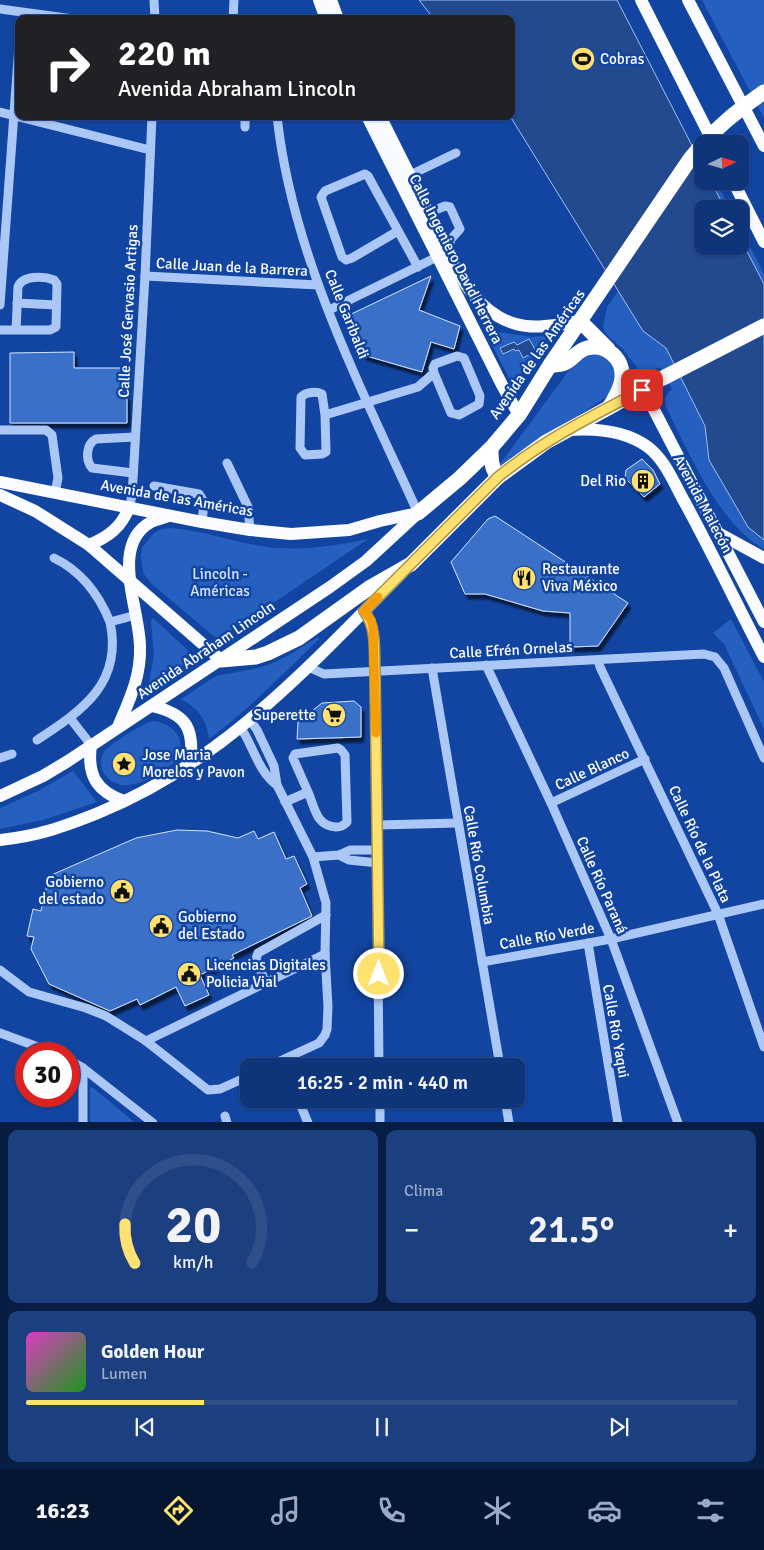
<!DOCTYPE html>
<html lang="es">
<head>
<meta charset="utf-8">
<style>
  :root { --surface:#0e3479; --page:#1c3f80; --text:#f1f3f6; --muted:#9baac6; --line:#2e4f8a; --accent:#ffe16f }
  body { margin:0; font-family:Signika,sans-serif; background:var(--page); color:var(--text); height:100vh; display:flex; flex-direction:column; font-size:19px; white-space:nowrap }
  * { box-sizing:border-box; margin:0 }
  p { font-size:16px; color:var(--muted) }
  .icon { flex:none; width:28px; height:28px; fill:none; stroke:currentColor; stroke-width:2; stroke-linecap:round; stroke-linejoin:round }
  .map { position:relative; height:1122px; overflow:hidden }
  .panel { display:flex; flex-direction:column; gap:8px; padding:8px; background:#081d43; flex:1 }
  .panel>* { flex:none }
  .guide { position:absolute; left:15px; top:15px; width:500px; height:105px; border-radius:10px; box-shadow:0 1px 4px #0004,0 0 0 1px var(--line); background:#202124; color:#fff; overflow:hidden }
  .needle { width:32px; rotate:85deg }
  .buttons { position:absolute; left:694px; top:135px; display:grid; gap:10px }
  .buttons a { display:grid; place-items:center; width:55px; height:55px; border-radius:10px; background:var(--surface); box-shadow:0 1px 4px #0004,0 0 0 1px var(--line); font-size:25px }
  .speed { position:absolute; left:15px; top:1042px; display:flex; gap:10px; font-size:25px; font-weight:700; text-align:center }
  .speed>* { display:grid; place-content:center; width:65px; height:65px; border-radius:50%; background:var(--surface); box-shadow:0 1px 4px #0004,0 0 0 1px var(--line); line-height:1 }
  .speed .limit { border:8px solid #d22; background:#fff; color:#111 }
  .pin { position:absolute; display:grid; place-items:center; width:42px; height:42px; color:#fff; margin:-21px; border-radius:10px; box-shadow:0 2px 8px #0006 }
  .me { position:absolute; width:55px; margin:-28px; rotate:0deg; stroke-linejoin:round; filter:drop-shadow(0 0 4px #0008) }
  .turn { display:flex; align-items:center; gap:18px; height:105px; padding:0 20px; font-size:22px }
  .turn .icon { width:65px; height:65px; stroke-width:2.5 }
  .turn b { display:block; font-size:35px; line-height:42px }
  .big { font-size:38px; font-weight:600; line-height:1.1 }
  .panel .card { flex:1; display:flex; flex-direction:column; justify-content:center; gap:8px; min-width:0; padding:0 18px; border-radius:10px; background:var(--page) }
  .panel .dial { align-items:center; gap:0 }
  .dial svg { height:130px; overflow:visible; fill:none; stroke:var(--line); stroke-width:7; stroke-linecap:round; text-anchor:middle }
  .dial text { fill:var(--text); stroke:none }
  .song { display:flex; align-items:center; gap:15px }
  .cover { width:60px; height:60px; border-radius:8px; background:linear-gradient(135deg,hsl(310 70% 55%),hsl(120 70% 35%)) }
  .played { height:5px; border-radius:2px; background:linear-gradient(90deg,var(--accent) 25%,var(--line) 25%) }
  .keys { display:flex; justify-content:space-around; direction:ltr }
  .heat { display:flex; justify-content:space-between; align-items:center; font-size:28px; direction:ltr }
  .panel .tiles { flex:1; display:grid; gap:8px; grid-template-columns:1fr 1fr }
  .card:last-child { grid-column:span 2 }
  .trip { position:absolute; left:240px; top:1058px; width:285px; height:50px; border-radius:10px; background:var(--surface); box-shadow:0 1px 4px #0004,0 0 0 1px var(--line); font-weight:600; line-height:50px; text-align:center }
  .menu { display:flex; height:80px; justify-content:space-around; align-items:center; background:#061530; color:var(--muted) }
  .menu .icon { width:35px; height:35px }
  .menu .selected { color:var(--accent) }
  .menu b { font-size:22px; color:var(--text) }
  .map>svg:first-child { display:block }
  .green { fill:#255fbf }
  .water { fill:#23498f; stroke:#9dc0f8 }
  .building { fill:#3b6fc8; stroke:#d4e4fe; filter:url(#shadow) }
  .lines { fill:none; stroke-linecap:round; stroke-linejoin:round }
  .minor { stroke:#abc7f5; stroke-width:9 }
  .major { stroke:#f9fbff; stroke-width:12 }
  .highway { stroke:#fff; stroke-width:15 }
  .route-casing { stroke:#a69248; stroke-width:12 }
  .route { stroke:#ffe16f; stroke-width:9 }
  .slow { stroke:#f59e0b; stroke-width:9 }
  .labels { text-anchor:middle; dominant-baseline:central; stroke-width:5; stroke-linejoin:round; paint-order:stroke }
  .poi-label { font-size:15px; fill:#fff; stroke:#1245a1; text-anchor:start }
  .street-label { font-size:15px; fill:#fff; stroke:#1245a1 }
  .park-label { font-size:15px; fill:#d4e4fe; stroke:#1245a1 }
</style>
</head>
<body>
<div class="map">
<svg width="764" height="1123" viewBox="0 0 764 1123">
  <defs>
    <filter id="shadow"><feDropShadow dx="3" dy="5" stdDeviation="1" flood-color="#0009"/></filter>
  </defs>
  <rect width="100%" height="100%" fill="#1245a1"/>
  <g class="green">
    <path d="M702,0h62v118z"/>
    <path d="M702,172v9h14l14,28h-28v37h38v-19l24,47v275c-46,-25 -76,-99 -99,-144 -1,-8 1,-11 7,-16l-12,-22 -10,4 -12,-2 -15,-20 -17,-15 -3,-7 4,-20z"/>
    <path d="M480,321l18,11 34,5 16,-2 -35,51z"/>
    <path d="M599,353c4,3 10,5 13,9 10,11 1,27 -7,36l-103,67 -2,-1 78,-106z"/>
    <path d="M169,528c34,2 66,15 99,19 34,4 66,-1 100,-8l-148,100h-3l-65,-55 -9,-11 -2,-17 1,-8 12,-15 7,-4z"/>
    <path d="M153,618l42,39 -47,30 6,-31 -3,-36z"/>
    <path d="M731,619l33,63v47l-40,-85 -11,-11z"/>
    <path d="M318,637l1,2c-36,35 -70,70 -110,100 -2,-19 -11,-31 -28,-40l35,-23 42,-8 15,-5 16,-8z"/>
    <path d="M152,721c21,1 38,21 23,40 -8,10 -35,24 -47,24 -17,2 -34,-16 -24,-33 5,-8 39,-28 48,-31z"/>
    <path d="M73,771l24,31 -54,18 -43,9v-21l38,-17z"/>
    <path d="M92,1087l42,35h-44v-34z"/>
  </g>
  <g class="water">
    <path d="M419,0h198l85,165v16h9l14,28h-23v37h38v-8l24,46v256l-16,-13 -39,-67 -4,-34 -39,-78 -23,-17 -133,-215 1,-97h-77z"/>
    <path d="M529,339l7,12 -13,7 -4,-8 -4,1 -1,-2 -11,5 -3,-6 14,-6 3,3z"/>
  </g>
  <g class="building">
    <path d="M431,276l-12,34 41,16 -6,23 -23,-7 -9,30 -59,-17 -18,-38z"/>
    <path d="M74,352v16h50l1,28h2v27h-117v-70z"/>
    <path d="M642,459l11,11 7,14 -16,13 -19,-19 1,-8z"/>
    <path d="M495,516l133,87 -30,43 -28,1v-34l-27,-2 -58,-17h-20l-14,-32 37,-43z"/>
    <path d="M354,701l7,6v30l-64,2 1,-17 24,-19z"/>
    <path d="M177,830l30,1 31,7 16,-7 4,8 16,-7 12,27 8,-3 13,28 -7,4 12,28 -80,39 2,3 -34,17 9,20 -24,11 -9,-19 -36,18 -3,-6 -27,12 -61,-27 -18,-35 3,-12 -7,-1 6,-27 8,2 8,-35 87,-38z"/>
  </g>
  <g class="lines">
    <g class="minor">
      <path d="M154,0l1,19"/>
      <path d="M0,9l73,10"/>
      <path d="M233,19l1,-19"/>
      <path d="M0,112l150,38"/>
      <path d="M245,116v11"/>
      <path d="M277,116c15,140 84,271 141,397"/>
      <path d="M406,177l50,-24"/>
      <path d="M398,231l-46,27 -6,2 -4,-3 -21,-60 4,-6 40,-17 3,2 50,91"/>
      <path d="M145,276l173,9"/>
      <path d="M17,303l39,2"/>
      <path d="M0,305l19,-260"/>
      <path d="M329,310l108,-53 10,-7 4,-11 9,-10 -10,-22 -5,-1 -17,7"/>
      <path d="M0,330h50l6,-3 1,-43 -3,-4c-10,-4 -32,-5 -36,7l-2,43"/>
      <path d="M325,415l-3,-21c-6,-3 -16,-2 -21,3l-1,51 5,7 17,-1 4,-2 -1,-37 93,-28 16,-14 -1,-5 2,-4 22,-8 7,2 16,38 -1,8 -20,11 -8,-2 -17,-40"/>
      <path d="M0,430h46l6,5 6,43 -3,15"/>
      <path d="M227,463l21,44 2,23"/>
      <path d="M133,473l-41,-5c-7,-8 -6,-24 4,-29l39,-2"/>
      <path d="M154,486l45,8 5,8 -2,20"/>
      <path d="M129,507l3,-11 13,-220 7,-160"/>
      <path d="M54,558c27,13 45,37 56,64l26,-7"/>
      <path d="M364,611c13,17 10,40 11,60l4,395"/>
      <path d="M598,660l2,7 118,247 46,133"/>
      <path d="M486,665l65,138 60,136 67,184"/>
      <path d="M308,667l16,7 380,-20 11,3 9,11 40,90"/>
      <path d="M432,668l68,398"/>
      <path d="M70,718l21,27"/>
      <path d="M250,720l7,10 17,36 3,19 36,72 13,46 -1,51 3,53 -1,22 -2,6 -6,8 -50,23"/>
      <path d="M241,728c12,18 18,45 36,57"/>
      <path d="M37,740c46,-30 86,-57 73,-118"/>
      <path d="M0,758l12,-4"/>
      <path d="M285,802l23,-10 -15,-34 2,-4 43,-6 3,2 4,5 2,67c-4,4 -6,5 -11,5 -20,-1 -21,-19 -28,-35"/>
      <path d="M551,803l94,-44"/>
      <path d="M378,825l80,-2"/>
      <path d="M339,855l10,5 29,3"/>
      <path d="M313,857l26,-2 11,-5h28"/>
      <path d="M588,943l30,180"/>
      <path d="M482,962l129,-23 153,-35"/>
      <path d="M0,970l29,22 57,16 20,8 40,25 62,49 12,-1 29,-13"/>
      <path d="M266,984l-10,-25 2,-6 68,-38"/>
      <path d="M0,1033l57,21"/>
      <path d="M146,1041l179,-87"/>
      <path d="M69,1060l14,8 70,55"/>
      <path d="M83,1068v55"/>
      <path d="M303,1099l-2,7 7,17"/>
      <path d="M380,1099v24"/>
      <path d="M505,1099l4,24"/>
      <path d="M225,1116l2,7"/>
    </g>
    <g class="major">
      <path d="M319,0l7,19"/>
      <path d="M331,0l7,19"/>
      <path d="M641,0l73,144"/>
      <path d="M688,0l76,146"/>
      <path d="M367,116l135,269 17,30"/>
      <path d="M380,116c19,38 38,76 57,114 12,25 25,56 46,75 8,8 21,16 33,19 20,6 44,0 64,-3"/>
      <path d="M733,181l31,61"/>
      <path d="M658,381l-7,12v11l113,218"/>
      <path d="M568,430c28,-2 57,0 80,17 17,13 26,36 36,54 28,51 53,104 80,156"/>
      <path d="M0,482l202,40 48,8 41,4 58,-4 31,-9 38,-8"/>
      <path d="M0,495l35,16 54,34 132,115"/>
      <path d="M720,534l44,24"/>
      <path d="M89,545c19,-8 33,-18 40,-38"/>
      <path d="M152,706c35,8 43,23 38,59"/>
      <path d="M118,727c11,-26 23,-50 22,-80 0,-37 -31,-102 11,-125 6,-3 13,-4 18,-6"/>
      <path d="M91,745c-4,30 5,46 33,56"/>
      <path d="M0,796l43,-20 25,-15 262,-174 36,-26 52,-48"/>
      <path d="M0,840c38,-4 63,-13 98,-27 127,-52 210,-146 304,-240"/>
    </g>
    <g class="highway">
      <path d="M580,321l28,28"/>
      <path d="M550,365c4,0 8,0 12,-1 9,-2 15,-14 25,-16 19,-5 37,11 35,30 -1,11 -7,19 -12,28"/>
      <path d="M491,448c0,11 0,20 7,29"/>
      <path d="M418,513l42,-35 31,-30 28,-33 31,-50 140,-206c23,-29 44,-46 74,-67"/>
      <path d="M221,660l35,-3 12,-4 31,-15 70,-50 42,-24 87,-87 48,-35 117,-64 101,-52"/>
    </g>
  </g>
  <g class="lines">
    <g class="route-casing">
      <path id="route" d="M379,974l-4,-303c-1,-20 2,-43 -11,-60l134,-134c46,-37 92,-60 144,-87"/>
    </g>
    <use href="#route" class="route"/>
    <path class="slow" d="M376,733l-3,-106 -2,-7 -7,-9 14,-14"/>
  </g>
  <defs>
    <g id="stadium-disc" transform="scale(1.25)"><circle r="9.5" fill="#ffe16f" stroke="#1245a1"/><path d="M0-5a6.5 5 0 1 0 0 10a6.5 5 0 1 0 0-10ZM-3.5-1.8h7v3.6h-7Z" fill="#111"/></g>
    <g id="building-disc" transform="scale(1.25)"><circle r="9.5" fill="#ffe16f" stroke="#1245a1"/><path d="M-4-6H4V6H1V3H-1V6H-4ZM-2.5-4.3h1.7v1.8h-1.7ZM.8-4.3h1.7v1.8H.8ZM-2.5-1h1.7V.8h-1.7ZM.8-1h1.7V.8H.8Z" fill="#111"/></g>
    <g id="restaurant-disc" transform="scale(1.25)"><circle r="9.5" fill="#ffe16f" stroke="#1245a1"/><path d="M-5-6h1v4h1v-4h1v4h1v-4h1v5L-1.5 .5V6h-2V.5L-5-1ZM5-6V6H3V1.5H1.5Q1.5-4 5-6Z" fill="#111"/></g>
    <g id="supermarket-disc" transform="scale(1.25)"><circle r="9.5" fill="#ffe16f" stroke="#1245a1"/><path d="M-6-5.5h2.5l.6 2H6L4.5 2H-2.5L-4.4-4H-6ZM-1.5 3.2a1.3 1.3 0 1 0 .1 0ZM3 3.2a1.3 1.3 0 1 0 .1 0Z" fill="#111"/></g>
    <g id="sight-disc" transform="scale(1.25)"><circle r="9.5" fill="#ffe16f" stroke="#1245a1"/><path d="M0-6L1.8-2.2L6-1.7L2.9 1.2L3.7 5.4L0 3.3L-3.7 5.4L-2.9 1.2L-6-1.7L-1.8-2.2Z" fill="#111"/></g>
    <g id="civic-disc" transform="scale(1.25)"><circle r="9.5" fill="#ffe16f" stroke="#1245a1"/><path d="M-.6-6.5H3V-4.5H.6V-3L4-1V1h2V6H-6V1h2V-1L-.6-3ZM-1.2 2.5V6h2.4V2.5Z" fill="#111"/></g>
  </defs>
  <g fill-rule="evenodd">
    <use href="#stadium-disc" x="583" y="59"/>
    <use href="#building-disc" x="643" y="481"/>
    <use href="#restaurant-disc" x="524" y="578"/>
    <use href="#supermarket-disc" x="334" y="715"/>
    <use href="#sight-disc" x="124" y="764"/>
    <use href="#civic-disc" x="122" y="891"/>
    <use href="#civic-disc" x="161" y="926"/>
    <use href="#civic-disc" x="189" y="974"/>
  </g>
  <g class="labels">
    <g class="poi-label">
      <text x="600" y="59">Cobras</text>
      <text x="626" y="481" text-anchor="end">Del Rio</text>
      <text x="542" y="569">Restaurante<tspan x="542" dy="17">Viva México</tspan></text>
      <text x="316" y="715" text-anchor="end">Superette</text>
      <text x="142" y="755">Jose Maria<tspan x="142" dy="17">Morelos y Pavon</tspan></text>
      <text x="104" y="882" text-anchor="end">Gobierno<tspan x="104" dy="17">del estado</tspan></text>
      <text x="178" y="917">Gobierno<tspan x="178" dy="17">del Estado</tspan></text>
      <text x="206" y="965">Licencias Digitales<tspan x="206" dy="17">Policia Vial</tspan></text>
    </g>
    <g class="street-label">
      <text transform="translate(456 259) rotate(63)">Calle Ingeniero David Herrera</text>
      <text transform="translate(232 267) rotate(3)">Calle Juan de la Barrera</text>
      <text transform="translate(128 311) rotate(-87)">Calle José Gervasio Artigas</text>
      <text transform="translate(347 314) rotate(68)">Calle Garibaldi</text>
      <text transform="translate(537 354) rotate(-55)">Avenida de las Américas</text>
      <text transform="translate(177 498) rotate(10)">Avenida de las Américas</text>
      <text transform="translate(703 504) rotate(62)">Avenida Malecón</text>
      <text transform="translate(206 650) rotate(-34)">Avenida Abraham Lincoln</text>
      <text transform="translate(511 650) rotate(-3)">Calle Efrén Ornelas</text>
      <text transform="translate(592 769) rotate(-25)">Calle Blanco</text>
      <text transform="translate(700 844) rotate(65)">Calle Río de la Plata</text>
      <text transform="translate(479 865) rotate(80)">Calle Río Columbia</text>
      <text transform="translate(602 885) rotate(66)">Calle Río Paraná</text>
      <text transform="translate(547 936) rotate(-10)">Calle Río Verde</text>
      <text transform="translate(616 1031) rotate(80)">Calle Río Yaqui</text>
    </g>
    <g class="park-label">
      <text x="220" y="574">Lincoln -<tspan x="220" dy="17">Américas</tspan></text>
    </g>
  </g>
</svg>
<div class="buttons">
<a><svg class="needle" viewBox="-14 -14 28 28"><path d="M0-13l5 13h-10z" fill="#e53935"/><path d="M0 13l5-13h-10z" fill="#9baac6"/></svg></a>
<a><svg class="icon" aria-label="layers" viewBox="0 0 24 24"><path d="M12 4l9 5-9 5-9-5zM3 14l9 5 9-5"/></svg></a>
</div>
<div class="speed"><div class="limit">30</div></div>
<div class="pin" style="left:642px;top:390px;background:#d93025"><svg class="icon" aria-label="arrive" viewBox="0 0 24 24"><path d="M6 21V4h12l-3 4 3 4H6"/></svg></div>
<svg class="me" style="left:379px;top:974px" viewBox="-20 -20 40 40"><circle r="17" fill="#ffe16f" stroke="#fff" stroke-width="3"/><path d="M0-11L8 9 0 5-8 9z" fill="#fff"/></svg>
<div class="trip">16:25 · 2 min · 440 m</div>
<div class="guide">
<div class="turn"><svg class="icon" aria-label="right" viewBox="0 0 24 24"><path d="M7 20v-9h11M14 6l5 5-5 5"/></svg><div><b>220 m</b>Avenida Abraham Lincoln</div></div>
</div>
</div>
<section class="panel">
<div class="tiles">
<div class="card dial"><svg viewBox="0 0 100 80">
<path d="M14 69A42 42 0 1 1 86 69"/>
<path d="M14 69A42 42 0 0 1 8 45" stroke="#ffe16f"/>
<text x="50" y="56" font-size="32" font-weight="700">20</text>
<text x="50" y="72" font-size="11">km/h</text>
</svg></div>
<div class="card"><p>Clima</p>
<div class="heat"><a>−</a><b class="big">21.5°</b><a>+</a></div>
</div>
<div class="card">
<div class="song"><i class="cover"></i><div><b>Golden Hour</b><p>Lumen</p></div></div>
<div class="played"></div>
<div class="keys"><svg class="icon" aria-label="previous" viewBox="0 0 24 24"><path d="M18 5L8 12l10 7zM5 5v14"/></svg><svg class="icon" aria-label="pause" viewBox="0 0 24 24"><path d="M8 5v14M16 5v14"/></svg><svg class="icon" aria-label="next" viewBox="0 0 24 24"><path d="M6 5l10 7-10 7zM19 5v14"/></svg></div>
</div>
</div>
</section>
<nav class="menu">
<b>16:23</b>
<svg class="icon selected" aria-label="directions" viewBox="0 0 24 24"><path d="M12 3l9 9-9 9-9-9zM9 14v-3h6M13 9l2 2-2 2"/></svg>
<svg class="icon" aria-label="music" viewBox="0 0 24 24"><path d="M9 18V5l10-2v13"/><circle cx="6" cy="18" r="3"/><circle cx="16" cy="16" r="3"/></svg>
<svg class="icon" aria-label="phone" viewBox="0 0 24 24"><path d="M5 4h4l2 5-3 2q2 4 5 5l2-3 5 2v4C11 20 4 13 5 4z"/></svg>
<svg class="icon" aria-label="climate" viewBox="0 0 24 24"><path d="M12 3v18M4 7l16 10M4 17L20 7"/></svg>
<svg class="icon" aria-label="car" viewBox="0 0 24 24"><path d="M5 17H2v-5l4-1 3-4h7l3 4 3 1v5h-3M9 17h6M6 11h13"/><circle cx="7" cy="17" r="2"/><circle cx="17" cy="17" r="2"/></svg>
<svg class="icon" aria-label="filters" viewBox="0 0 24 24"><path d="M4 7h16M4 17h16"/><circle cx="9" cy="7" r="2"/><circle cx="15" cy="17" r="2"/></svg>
</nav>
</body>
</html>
